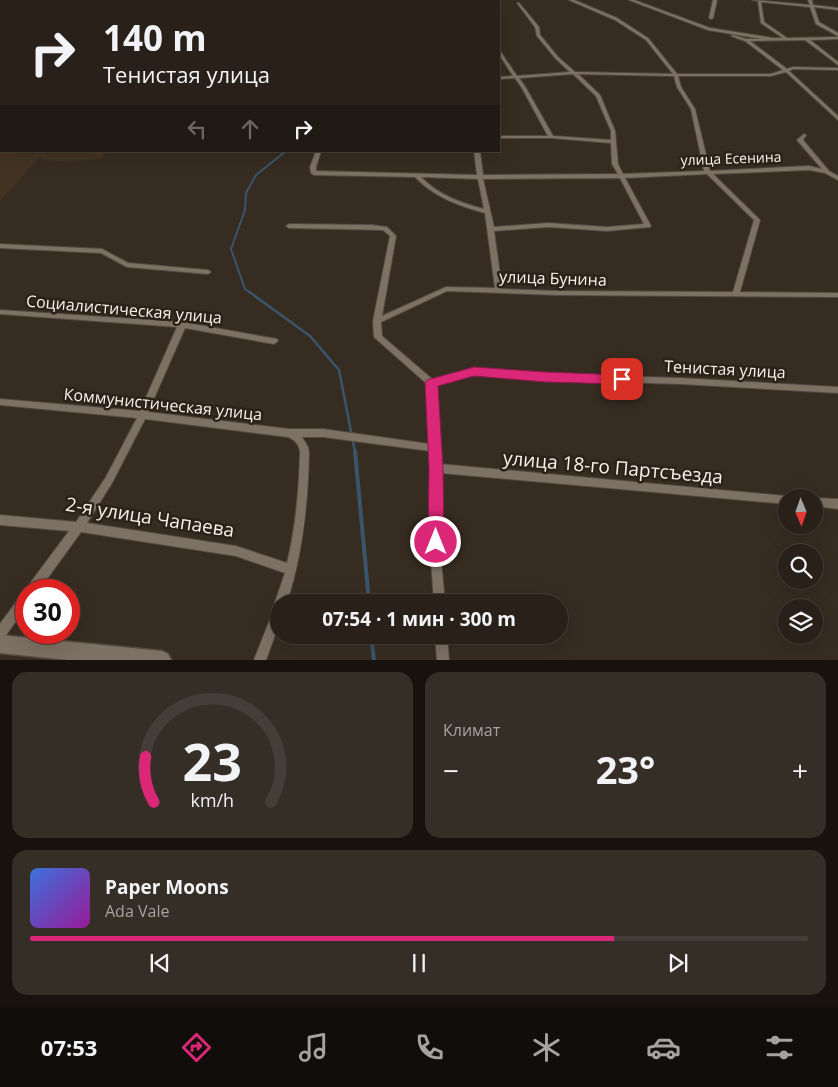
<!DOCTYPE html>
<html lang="ru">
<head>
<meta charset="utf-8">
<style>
  :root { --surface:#292119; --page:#352e26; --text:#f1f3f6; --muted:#a5a3a2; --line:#453e38; --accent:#db2777 }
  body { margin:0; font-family:"Open Sans",sans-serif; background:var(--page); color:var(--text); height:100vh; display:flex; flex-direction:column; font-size:19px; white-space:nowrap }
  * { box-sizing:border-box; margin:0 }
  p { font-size:16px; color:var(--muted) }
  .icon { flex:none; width:28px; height:28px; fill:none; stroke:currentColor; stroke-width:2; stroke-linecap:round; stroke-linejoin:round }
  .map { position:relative; height:660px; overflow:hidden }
  .sheet { display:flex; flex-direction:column; gap:12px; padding:12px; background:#17120e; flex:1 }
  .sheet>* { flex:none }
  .hud { position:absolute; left:0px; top:0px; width:500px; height:152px; box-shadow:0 5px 20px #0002,0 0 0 1px var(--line); background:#292119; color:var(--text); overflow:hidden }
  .needle { width:32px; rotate:178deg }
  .tools { position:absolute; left:778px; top:489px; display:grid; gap:10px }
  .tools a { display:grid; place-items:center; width:45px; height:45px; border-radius:50%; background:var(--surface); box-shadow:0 5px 20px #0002,0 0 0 1px var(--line); font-size:25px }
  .speed { position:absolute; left:15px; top:579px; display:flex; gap:10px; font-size:25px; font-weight:700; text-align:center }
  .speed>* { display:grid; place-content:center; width:65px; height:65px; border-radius:50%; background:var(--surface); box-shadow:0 5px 20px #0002,0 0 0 1px var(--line); line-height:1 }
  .speed .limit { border:8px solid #d22; background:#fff; color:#111 }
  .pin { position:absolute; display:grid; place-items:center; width:42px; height:42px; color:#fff; margin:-21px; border-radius:10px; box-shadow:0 2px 8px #0006 }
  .me { position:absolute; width:55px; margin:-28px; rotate:0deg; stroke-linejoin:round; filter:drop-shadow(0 0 4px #0008) }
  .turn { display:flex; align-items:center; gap:18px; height:105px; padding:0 20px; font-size:22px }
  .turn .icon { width:65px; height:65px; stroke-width:2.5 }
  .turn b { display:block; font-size:35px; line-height:42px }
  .lanes { display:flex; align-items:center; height:48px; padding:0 20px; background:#0003; justify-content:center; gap:25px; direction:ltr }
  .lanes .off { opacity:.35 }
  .big { font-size:38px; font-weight:700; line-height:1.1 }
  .sheet .widget { flex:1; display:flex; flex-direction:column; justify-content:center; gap:8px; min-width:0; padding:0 18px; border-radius:15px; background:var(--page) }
  .sheet .dial { align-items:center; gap:0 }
  .dial svg { height:130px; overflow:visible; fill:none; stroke:var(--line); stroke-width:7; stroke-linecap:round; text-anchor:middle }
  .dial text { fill:var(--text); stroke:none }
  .song { display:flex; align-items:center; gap:15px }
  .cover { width:60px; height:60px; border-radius:8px; background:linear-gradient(135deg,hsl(220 70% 55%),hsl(300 70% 35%)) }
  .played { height:5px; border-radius:2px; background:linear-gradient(90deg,var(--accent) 75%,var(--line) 75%) }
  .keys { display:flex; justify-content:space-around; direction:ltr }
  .heat { display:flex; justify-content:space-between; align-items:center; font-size:28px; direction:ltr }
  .sheet .tiles { flex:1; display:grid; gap:12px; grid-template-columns:1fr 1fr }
  .widget:last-child { grid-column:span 2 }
  .trip { position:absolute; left:270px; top:594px; width:298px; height:50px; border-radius:25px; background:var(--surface); box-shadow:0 5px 20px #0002,0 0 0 1px var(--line); font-weight:700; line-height:50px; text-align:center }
  .dock { display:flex; height:80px; justify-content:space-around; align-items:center; background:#100d0a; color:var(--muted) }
  .dock .icon { width:35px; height:35px }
  .dock .active { color:var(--accent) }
  .dock b { font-size:22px; color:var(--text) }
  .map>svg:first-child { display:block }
  .built { fill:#433323 }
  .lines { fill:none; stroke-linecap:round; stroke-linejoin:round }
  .stream-far2 { stroke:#3a556b; stroke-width:2 }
  .stream-far1 { stroke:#3a556b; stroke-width:2.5 }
  .stream { stroke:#3a556b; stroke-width:4 }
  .street-casing { stroke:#534940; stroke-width:2 }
  .secondary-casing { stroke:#534940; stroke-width:3 }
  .street { fill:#7d7164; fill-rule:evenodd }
  .secondary { fill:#7d7164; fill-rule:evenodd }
  .rail { stroke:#c0b8b0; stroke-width:1; stroke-dasharray:3 3; stroke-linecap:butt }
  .route { fill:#db2777; stroke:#8e194d }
  .labels { text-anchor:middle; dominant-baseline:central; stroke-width:5; stroke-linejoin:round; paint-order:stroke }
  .far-street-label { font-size:14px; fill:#f9f2eb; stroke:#2d2218 }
  .street-label { font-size:16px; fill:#f9f2eb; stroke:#2d2218 }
  .near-street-label { font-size:19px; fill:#f9f2eb; stroke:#2d2218 }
</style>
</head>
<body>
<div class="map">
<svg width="838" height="660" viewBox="0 0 838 660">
  <rect width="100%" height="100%" fill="#372c21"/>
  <path class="built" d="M0,147l1,4h107l-8,8 -38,3 -19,-2 -3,-3 -40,44z"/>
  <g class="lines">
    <path class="stream-far2" d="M249,292l-4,-3 -14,-40 14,-39 1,-17 10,-18 30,-24"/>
    <path class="stream-far1" d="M248,291l62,45 29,34 16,82"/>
    <g class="stream">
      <path d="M355,451l14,151"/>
      <path d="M371,635l3,25"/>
    </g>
    <g class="street-casing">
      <g id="street">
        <path d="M211,0h4v1h-3z"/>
        <path d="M363,0h4v1h-3z"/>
        <path d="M410,0h4l1,1h-4z"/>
        <path d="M569,0h5l43,18 31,20 29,36h94l12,-4 -38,-29 -14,-5 2,-1 13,4h16l-54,-9 -79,-30h5l76,28 63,10h10l-22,-15 -3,-22 -6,-1 58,5 -2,-5h4l1,5 25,3v2l-24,-3 5,15 19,11v3l-22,-12 -6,-17 -49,-5 3,20 23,16 51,-1v2l-28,1 28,22v3l-33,-25 -55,1 37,28 6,-2 45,1v2l-45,-1 -4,2 49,45v4l-52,-48 -15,4h-93l3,11 14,22 15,62 99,-5 13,3 -25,-29 7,-6 2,1 -3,5 26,31 9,5v4l-13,-7 -16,-3 -96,4 47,46 -20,72 98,1v4l-281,-2 -110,-4 -66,31 1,14 50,43 42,-11 71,6 136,4 157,9v6l-157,-9 -136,-4 -71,-6 -39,11 5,79 346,32 4,2h-4v6l-345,-31v87l4,42h-11l-3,-42 -1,-109 -107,-14h-21l6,10 1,5c-1,51 -6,101 -22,150h-8v22l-13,36h-12l22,-56 -1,-2 10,-29 -49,-17 -155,-24 -42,58h-12l1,-4 41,-55 -69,-6v-10l76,7 30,-45 31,-59 -137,-13v-6l140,12 37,-84 -177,-13v-4l182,12 95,17 1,2 -4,3 -89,-16 -37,84 141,17h34l107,15 -3,-60 -53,-47 -1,-16 17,-85 -7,-6 -94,-2 -3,-2 3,-2 82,1 16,2 9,9 -14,80 64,-29 49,1 -10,-75c-26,-7 -51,-16 -70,-36l-101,-2 -3,-2 -1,-6 6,-16h5l-5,16v4l161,4 -3,-24h6l3,24 135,-1 -6,-10 -1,-21 -60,-5h-52v-2h49l-26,-48 -7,-10 -16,1v-2l14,-1 -14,-22v-3h1l17,25 53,-4 -14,-13 -19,-23 -2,-9 -18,-24h2l20,24 1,8 18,22 17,15 98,2 -27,-34 -31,-20zM573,74l23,22 15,35v9l-58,-4 -27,-48 -7,-10zM578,74l96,2 3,11 14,22 13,62 -81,3 -5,-10 -3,-33 -15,-36zM707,174l47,46 -21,72 -176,-1 -55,-2 -8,-58 54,-4 59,4 43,-4 1,-1 -26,-48zM421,177l57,2 6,30c-23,-6 -46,-14 -63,-32zM620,178l24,46 -37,3 -59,-4 -54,4 -11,-48zM145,419l143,18c7,3 11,7 12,15 -1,37 -4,74 -13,111l-51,-17 -149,-23 25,-40z"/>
        <path d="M713,0h4l-4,18 -2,1 -2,-1z"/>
        <rect x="0" y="51" width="1" height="2"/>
        <rect x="0" y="112" width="1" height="2"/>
        <path d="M0,244l102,5 26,14 80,7 3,2 -3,2 -81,-7 -26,-14 -101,-5z"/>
        <path d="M814,498l24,1v10l-24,-3z"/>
        <path d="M26,593v14l-22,31 -4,2v-16l22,-30z"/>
        <path d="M435,635h12l2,25h-12z"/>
      </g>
    </g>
    <g class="secondary-casing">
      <path id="secondary" d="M0,635l162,16 6,3 3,6h-103l-68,-7z"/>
    </g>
    <use href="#street" class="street"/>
    <use href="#secondary" class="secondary"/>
    <g class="rail">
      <path d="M92,1l8,-1"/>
      <path d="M107,1l8,-1"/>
    </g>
  </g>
  <path class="route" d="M474,367l71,5 77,3 5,1 2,3 -2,4 -5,1 -77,-2 -71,-6 -36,10 5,82 1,74 -2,5 -6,3 -5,-3 -3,-5 1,-74 -4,-85 2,-3z"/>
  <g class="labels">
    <g class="far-street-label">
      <text transform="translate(731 158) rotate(-2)">улица Есенина</text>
    </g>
    <g class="street-label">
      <text transform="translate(553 278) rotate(2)">улица Бунина</text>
      <text transform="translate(124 309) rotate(5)">Социалистическая улица</text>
      <text transform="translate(725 369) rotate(3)">Тенистая улица</text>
      <text transform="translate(163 404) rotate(6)">Коммунистическая улица</text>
    </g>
    <g class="near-street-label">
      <text transform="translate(613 467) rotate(5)">улица 18-го Партсъезда</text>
      <text transform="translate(150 517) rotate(9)">2-я улица Чапаева</text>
    </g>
  </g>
</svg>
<div class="tools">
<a><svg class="needle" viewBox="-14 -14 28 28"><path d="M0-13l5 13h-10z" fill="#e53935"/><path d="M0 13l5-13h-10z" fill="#a5a3a2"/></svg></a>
<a><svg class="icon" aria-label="search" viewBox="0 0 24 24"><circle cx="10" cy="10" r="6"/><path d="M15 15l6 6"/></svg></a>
<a><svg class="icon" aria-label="layers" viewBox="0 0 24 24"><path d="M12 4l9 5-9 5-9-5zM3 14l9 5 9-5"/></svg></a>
</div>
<div class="speed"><div class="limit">30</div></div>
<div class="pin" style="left:622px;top:379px;background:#d93025"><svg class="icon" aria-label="arrive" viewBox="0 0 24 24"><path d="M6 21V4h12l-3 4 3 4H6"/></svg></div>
<svg class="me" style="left:436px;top:542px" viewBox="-20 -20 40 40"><circle r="17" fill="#db2777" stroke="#fff" stroke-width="3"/><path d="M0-11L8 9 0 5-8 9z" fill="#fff"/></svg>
<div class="trip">07:54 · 1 мин · 300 m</div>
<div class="hud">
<div class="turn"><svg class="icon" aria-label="right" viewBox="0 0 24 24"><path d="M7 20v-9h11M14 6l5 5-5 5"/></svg><div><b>140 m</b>Тенистая улица</div></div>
<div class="lanes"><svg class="icon off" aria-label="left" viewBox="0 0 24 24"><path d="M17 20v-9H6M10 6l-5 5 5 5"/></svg><svg class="icon off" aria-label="ahead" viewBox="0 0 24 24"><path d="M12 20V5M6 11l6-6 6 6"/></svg><svg class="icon" aria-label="right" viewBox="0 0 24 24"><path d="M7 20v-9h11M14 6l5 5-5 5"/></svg></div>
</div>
</div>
<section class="sheet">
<div class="tiles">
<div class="widget dial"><svg viewBox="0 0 100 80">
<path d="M14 69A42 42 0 1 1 86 69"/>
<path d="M14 69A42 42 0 0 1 9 41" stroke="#db2777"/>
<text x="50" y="56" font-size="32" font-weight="700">23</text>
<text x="50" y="72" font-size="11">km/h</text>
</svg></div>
<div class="widget"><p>Климат</p>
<div class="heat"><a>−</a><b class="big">23°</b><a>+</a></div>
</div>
<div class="widget">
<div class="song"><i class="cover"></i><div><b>Paper Moons</b><p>Ada Vale</p></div></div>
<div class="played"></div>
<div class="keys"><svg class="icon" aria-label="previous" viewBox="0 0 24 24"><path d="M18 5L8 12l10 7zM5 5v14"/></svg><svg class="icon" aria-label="pause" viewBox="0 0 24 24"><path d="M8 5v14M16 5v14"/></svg><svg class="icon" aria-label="next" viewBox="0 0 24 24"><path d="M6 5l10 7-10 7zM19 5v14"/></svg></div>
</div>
</div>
</section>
<nav class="dock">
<b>07:53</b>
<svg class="icon active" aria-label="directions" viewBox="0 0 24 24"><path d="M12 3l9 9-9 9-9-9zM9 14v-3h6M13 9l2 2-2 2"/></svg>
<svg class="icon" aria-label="music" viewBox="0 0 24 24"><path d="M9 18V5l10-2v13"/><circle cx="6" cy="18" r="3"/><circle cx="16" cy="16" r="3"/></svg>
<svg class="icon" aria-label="phone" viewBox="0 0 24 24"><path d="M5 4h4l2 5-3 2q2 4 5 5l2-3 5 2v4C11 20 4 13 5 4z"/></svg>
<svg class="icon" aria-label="climate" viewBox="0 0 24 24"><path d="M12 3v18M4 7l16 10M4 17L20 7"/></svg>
<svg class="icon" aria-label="car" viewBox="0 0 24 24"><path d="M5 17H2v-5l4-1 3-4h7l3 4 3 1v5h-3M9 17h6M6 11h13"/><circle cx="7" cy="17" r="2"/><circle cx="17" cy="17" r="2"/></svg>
<svg class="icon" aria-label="filters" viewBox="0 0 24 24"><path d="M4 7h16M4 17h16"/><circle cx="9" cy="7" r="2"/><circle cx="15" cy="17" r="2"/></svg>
</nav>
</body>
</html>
